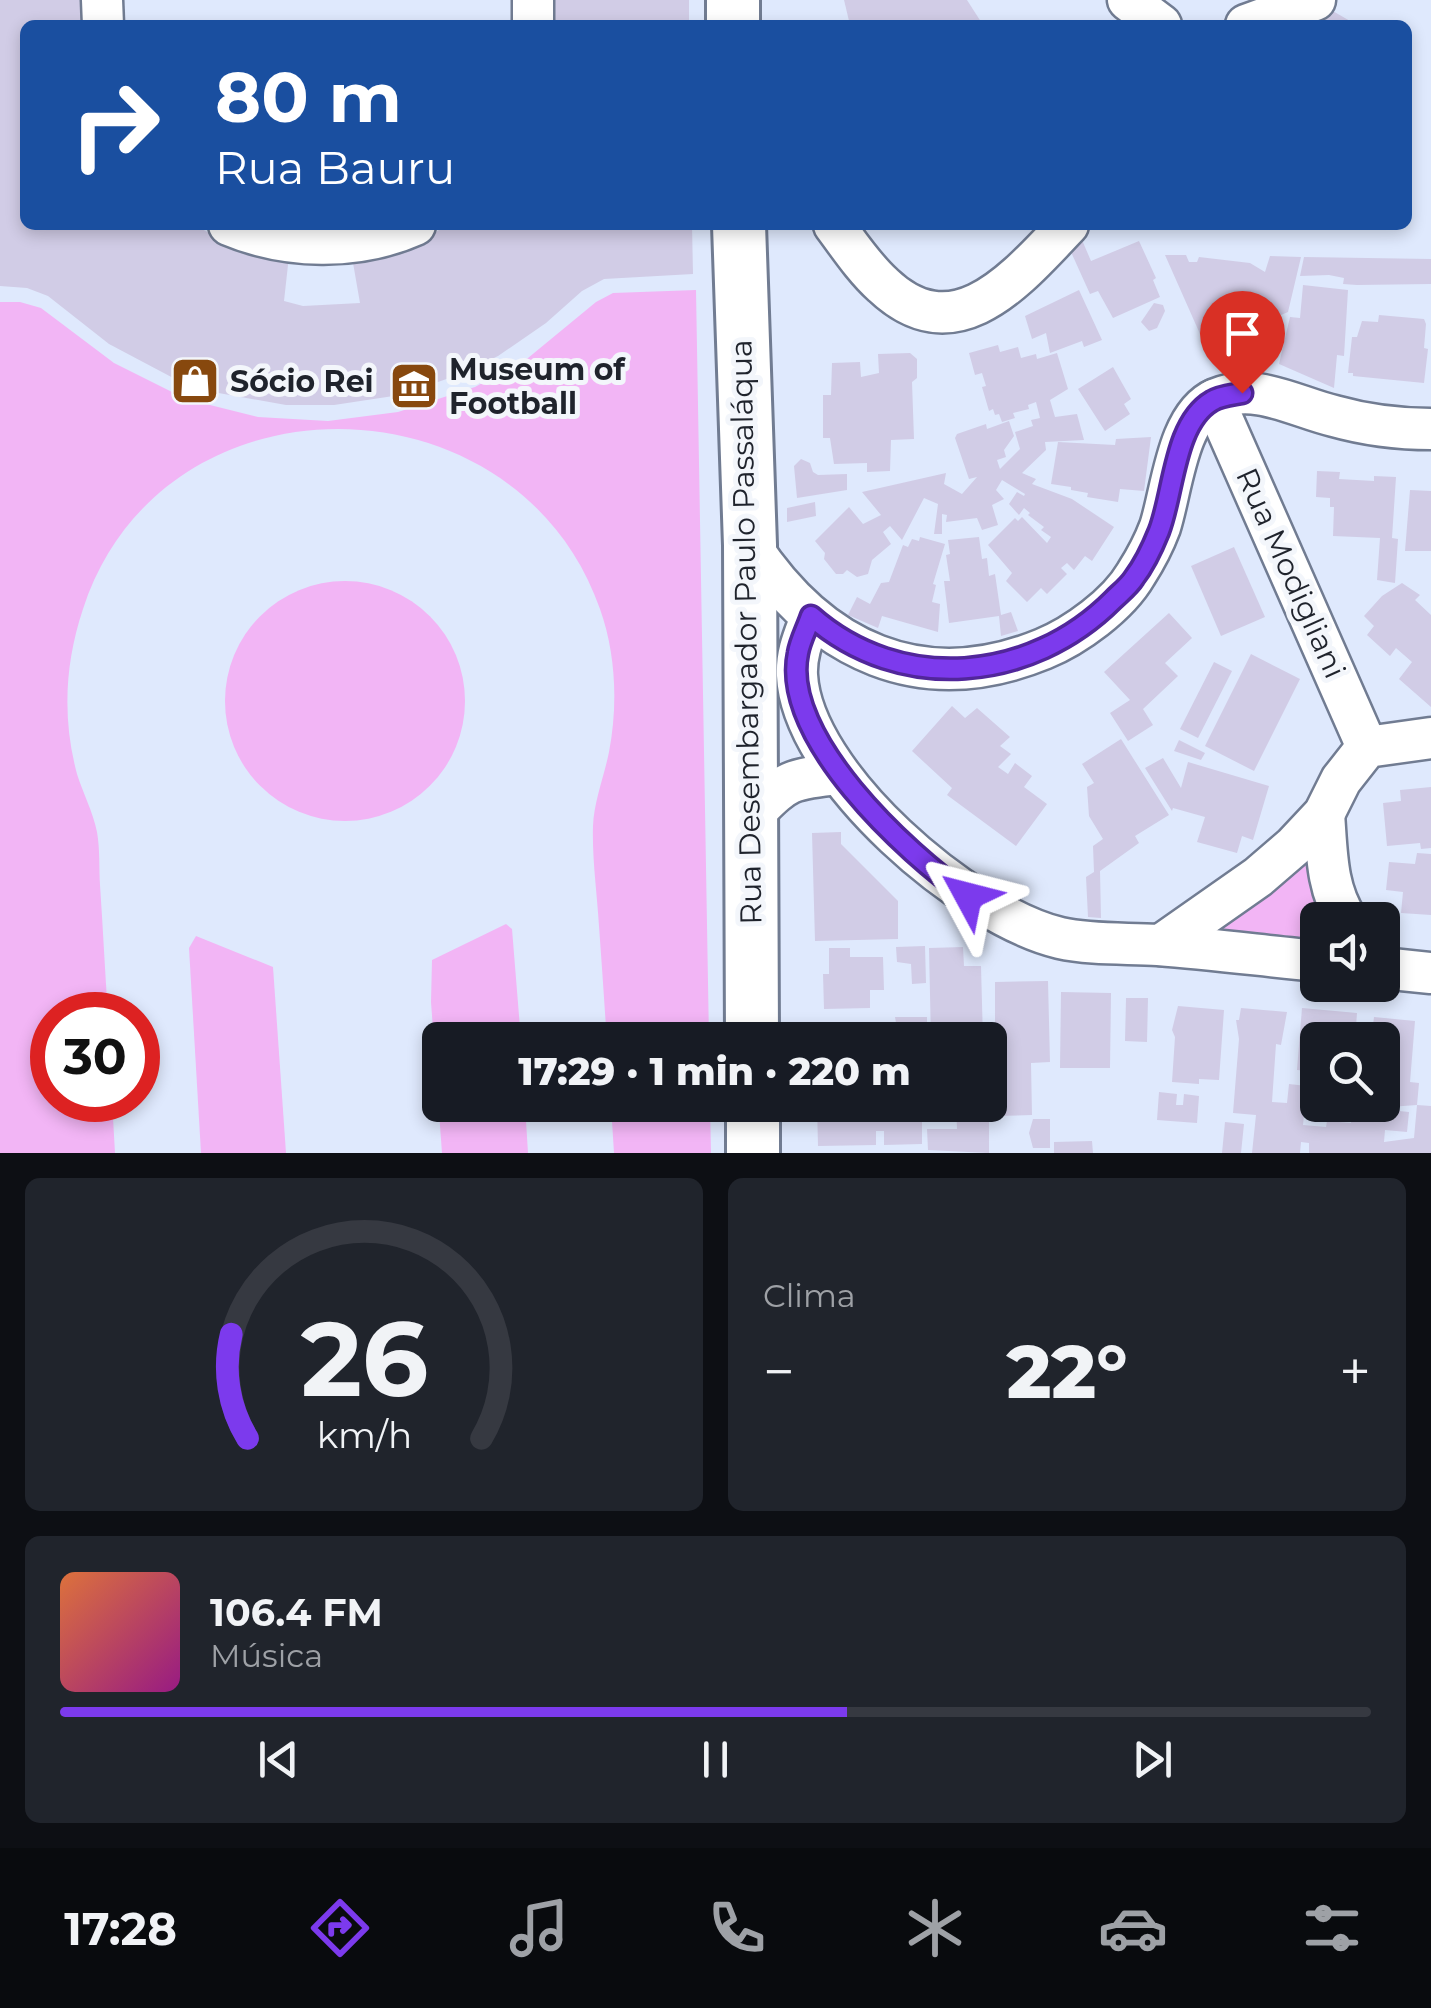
<!DOCTYPE html>
<html lang="pt">
<head>
<meta charset="utf-8">
<style>
  :root { --surface:#171b24; --page:#20242c; --text:#f1f3f6; --muted:#9ea1a6; --line:#363941; --accent:#7c3aed }
  body { margin:0; font-family:Montserrat,sans-serif; background:var(--page); color:var(--text); height:100vh; display:flex; flex-direction:column; font-size:38px; white-space:nowrap }
  * { box-sizing:border-box; margin:0 }
  p { font-size:32px; color:var(--muted) }
  .icon { flex:none; width:55px; height:55px; fill:none; stroke:currentColor; stroke-width:2; stroke-linecap:round; stroke-linejoin:round }
  .map { position:relative; height:1153px; overflow:hidden }
  .drawer { display:flex; flex-direction:column; gap:25px; padding:25px; background:#0d0f14; flex:1 }
  .drawer>* { flex:none }
  .banner { position:absolute; left:20px; top:20px; width:1392px; height:210px; border-radius:15px; box-shadow:0 5px 15px #0003; background:#1a4fa0; color:#fff; overflow:hidden }
  .controls { position:absolute; left:1300px; top:902px; display:grid; gap:20px }
  .controls a { display:grid; place-items:center; width:100px; height:100px; border-radius:15px; background:var(--surface); box-shadow:0 5px 15px #0003; font-size:50px }
  .speed { position:absolute; left:30px; top:992px; display:flex; gap:20px; font-size:50px; font-weight:700; text-align:center }
  .speed>* { display:grid; place-content:center; width:130px; height:130px; border-radius:50%; background:var(--surface); box-shadow:0 5px 15px #0003; line-height:1 }
  .speed .limit { border:15px solid #d22; background:#fff; color:#111 }
  .pin { position:absolute; display:grid; place-items:center; width:85px; height:85px; color:#fff; margin:-102px -42px; border-radius:50% 50% 50% 0; rotate:-45deg; box-shadow:0 0 10px #0007 }
  .pin .icon { rotate:45deg }
  .me { position:absolute; width:110px; margin:-55px; rotate:308deg; stroke-linejoin:round; filter:drop-shadow(0 0 8px #0008) }
  .turn { display:flex; align-items:center; gap:35px; height:210px; padding:0 30px; font-size:45px }
  .turn .icon { width:130px; height:130px; stroke-width:2.5 }
  .turn b { display:block; font-size:70px; line-height:85px }
  .big { font-size:75px; font-weight:800; line-height:1.1 }
  .drawer .widget { flex:1; display:flex; flex-direction:column; justify-content:center; gap:15px; min-width:0; padding:0 35px; border-radius:15px; background:var(--page) }
  .drawer .dial { align-items:center; gap:0 }
  .dial svg { height:260px; overflow:visible; fill:none; stroke:var(--line); stroke-width:7; stroke-linecap:round; text-anchor:middle }
  .dial text { fill:var(--text); stroke:none }
  .song { display:flex; align-items:center; gap:30px }
  .cover { width:120px; height:120px; border-radius:15px; background:linear-gradient(135deg,hsl(20 70% 55%),hsl(310 70% 35%)) }
  .played { height:10px; border-radius:5px; background:linear-gradient(90deg,var(--accent) 60%,var(--line) 60%) }
  .keys { display:flex; justify-content:space-around; direction:ltr }
  .heat { display:flex; justify-content:space-between; align-items:center; font-size:55px; direction:ltr }
  .drawer .tiles { flex:1; display:grid; gap:25px; grid-template-columns:1fr 1fr }
  .widget:last-child { grid-column:span 2 }
  .trip { position:absolute; left:422px; top:1022px; width:585px; height:100px; border-radius:15px; background:var(--surface); box-shadow:0 5px 15px #0003; font-weight:800; line-height:100px; text-align:center }
  .dock { display:flex; height:160px; justify-content:space-around; align-items:center; background:#090b0e; color:var(--muted) }
  .dock .icon { width:70px; height:70px }
  .dock .selected { color:var(--accent) }
  .dock b { font-size:45px; color:var(--text) }
  .map>svg:first-child { display:block }
  .green { fill:#f2b5f5 }
  .building { fill:#d1cce6 }
  .lines { fill:none; stroke-linecap:round; stroke-linejoin:round }
  .minor-casing { stroke:#717c92; stroke-width:45 }
  .major-casing { stroke:#717c92; stroke-width:58 }
  .minor { stroke:#fff; stroke-width:40 }
  .major { stroke:#fff; stroke-width:52 }
  .route-casing { stroke:#51269a; stroke-width:25 }
  .route { stroke:#7c3aed; stroke-width:18 }
  .labels { text-anchor:middle; dominant-baseline:central; stroke-width:10; stroke-linejoin:round; paint-order:stroke }
  .poi-label { font-size:30px; font-weight:bold; fill:#1f232c; stroke:#f3f6fb; text-anchor:start }
  .street-label { font-size:30px; fill:#1f232c; stroke:#f3f6fb }
</style>
</head>
<body>
<div class="map">
<svg width="1431" height="1153" viewBox="0 0 1431 1153">
  <rect width="100%" height="100%" fill="#dfe9fd"/>
  <g class="green">
    <path d="M696,290l13,750h-102c-3,-38 -5,-76 -8,-114 -2,-33 -7,-67 -6,-100 1,-25 11,-49 16,-74 9,-47 7,-98 -9,-143 -83,-237 -438,-243 -517,0 -18,54 -21,109 -6,165 6,19 16,38 20,58 3,17 2,36 3,53 3,44 5,87 8,130h-56v85h60l3,53h-115v-851h20l21,6 73,55 72,36 72,18 70,4 70,-9 77,-25 53,-29 68,-56 17,-9z"/>
    <circle cx="345" cy="701" r="120"/>
    <path d="M1312,851l17,69h-11l-1,21 -110,-6z"/>
    <path d="M506,924l6,5 9,111h-81v65h85l3,48h-86l-11,-151 1,-42z"/>
    <path d="M196,936l77,31 13,186h-85l-12,-205z"/>
    <path d="M611,1105h99l1,48h-97z"/>
  </g>
  <g class="building">
    <path d="M0,0h85l4,25h-64v200h169l25,13 70,18 -5,45 19,5 57,-3 -8,-46 73,-19 23,-13h244l1,49 -89,5 -22,12 -36,32 -48,33 -34,17 -64,22 -66,10h-48l-73,-13 -36,-12 -68,-36 -61,-48 -21,-8 -27,-2z"/>
    <path d="M541,0h148v25h-143z"/>
    <path d="M844,0h123l16,25h-133z"/>
    <path d="M1331,10l26,15h-43l3,-5 6,4z"/>
    <path d="M1082,240l9,21 48,-20 17,37 -3,2 7,17 -47,21 -15,-27 -8,3 -19,-42z"/>
    <path d="M1165,255h21l3,7h8l2,-5 51,6 15,9 5,-16 31,1 -13,55 -7,3 -9,42 -34,-6 -30,1z"/>
    <path d="M1304,257l127,2v25l-74,1 -14,-1 1,-6 -15,-3 -29,1z"/>
    <path d="M1303,285l45,5 -4,66 -7,-1 -3,33 -55,-24 11,-47 10,1z"/>
    <path d="M1079,290l23,50 -18,7 -2,-6 -32,12 -4,-20 -14,6 -7,-23z"/>
    <path d="M1154,303l9,2 2,6 -8,17 -8,3 -8,-9z"/>
    <path d="M1379,315l45,4 2,5 -2,24 4,1 -4,34 -71,-7v-3h-5l4,-36h5l5,-16 16,1z"/>
    <path d="M998,345l2,7 18,-5 3,11 15,-4 1,5 20,-6 11,36 -18,11 5,17 22,-3 7,26 -39,2 1,8 -24,23 14,6 -4,5 40,15 42,28 -22,34 -7,-5 -11,14 -7,-7 -6,5 6,6 -20,20 -6,-6 -14,14 -21,-21 6,-8 -24,-28 27,-27 3,3 4,-4 25,26 4,-6 -10,-7 3,-3 -16,-12 2,-2 -6,-5 -5,7 -10,-11 8,-12 7,4 1,-2 -23,-14 -6,10 8,9 -12,6 6,20 -16,5 -5,-12 -31,4 1,-7 -5,-1v20h-8l4,-30 -14,-6 -22,42 -12,-14 -7,6 8,12 -19,16 -4,14 -11,3 -10,-7 -4,4h-7l-12,-15 1,-6 -10,-12 34,-34 14,17 18,-9 -19,-23 84,-19 -2,11 18,10 15,-17 -8,2 -14,-41 2,-4 29,-10 1,5 22,-8 5,15 -10,14 2,7 -9,3 3,9 20,-20 -5,-17 18,-6 -2,-6 9,-2 -4,-16 -8,3 1,4 -16,4 2,5 -13,4 -3,-8 -4,1 -2,-6 -4,2 -7,-24 4,-1 -4,-13 -7,2 -6,-22z"/>
    <path d="M910,353l7,6v19l-5,4 2,57 -23,1 -1,31 -23,1v-9l-33,1 -4,-26h-7v-43h8l1,-32 28,-1 1,15 18,-4 -1,-19z"/>
    <path d="M1113,367l18,32 -7,5 6,10 -25,17 -27,-42z"/>
    <path d="M1151,437l-7,54 -24,-2 -2,13 -31,-5 1,-4 -17,-3v-3l-20,-3 7,-42 57,3 1,-6z"/>
    <path d="M801,459l9,4 3,9 5,3 29,-1v16l-50,8 -3,-32z"/>
    <path d="M1317,471l23,1 -1,7 35,2v-5l22,1 -4,61 6,1 -3,44 -18,-3 3,-42 -47,-2 1,-29h-4v-9l-14,-1z"/>
    <path d="M1410,490l21,1v60h-26z"/>
    <path d="M815,502l1,14 -29,6v-14z"/>
    <path d="M920,537l25,7 -12,40 3,1 -4,17 8,2 -2,28 -56,-16 -4,12 -30,-13 9,-18 13,7 11,-21 8,-1 14,-37 5,2 4,-8 7,2z"/>
    <path d="M979,537l3,22 5,-1 2,18 6,-2 6,41 10,-3 7,19 -17,5 -2,-20 -50,7 -5,-42h6l-4,-26 4,-1 -2,-14z"/>
    <path d="M1234,547l31,70 -44,19 -30,-70z"/>
    <path d="M1402,583l18,12 -5,5 16,15v92l-32,-28 13,-17 -16,-14 -6,8 -23,-21 7,-9 -10,-10 18,-20z"/>
    <path d="M1169,613l23,25 -27,25 13,13 -35,33 10,16 -25,16 -18,-28 20,-13 -26,-28z"/>
    <path d="M1251,654l49,25 -46,92 -49,-25z"/>
    <path d="M1214,662l18,9 -34,67 -18,-9z"/>
    <path d="M952,706l13,12 12,-10 33,29 -10,9 11,8 -13,13 10,7 7,-11 17,13 -8,11 23,17 -31,42 -69,-51 5,-7 -40,-37z"/>
    <path d="M1121,739l48,76 -34,21 4,7 -39,28 1,47 -13,-1 -2,-40 8,-5 -1,-26 10,-7 -14,-23 -2,-29 7,-4 -12,-19z"/>
    <path d="M1179,740l26,13 -4,7 -27,-9z"/>
    <path d="M1163,758l18,30 7,-26 81,24 -16,54 -11,-4 -5,17 -40,-11 8,-25 -32,-9 -1,3 -27,-43z"/>
    <path d="M1431,787v61l-10,1 -1,-6 -33,3 -4,-43 18,-2 -1,-11z"/>
    <path d="M841,832v12l57,57v38l-83,2 -3,-108z"/>
    <path d="M1417,853l14,1v61l-30,-2 2,-21 -17,-2 3,-28 26,2z"/>
    <path d="M925,946l1,37 -14,1 -1,-20 -14,-2 -1,-15z"/>
    <path d="M963,947l1,19h17l2,74h-52l-2,-92z"/>
    <path d="M829,948h21v9h33l1,33h-14v18l-46,1 -1,-35h6z"/>
    <path d="M1048,981l2,81 -19,1 1,52 -37,1v-134z"/>
    <path d="M1061,992l50,1 -1,75h-50z"/>
    <path d="M1126,998h22l-1,44 -22,-1z"/>
    <path d="M1178,1006l46,4 -5,70 -20,-1v5l-27,-2 3,-45 -3,-7z"/>
    <path d="M1241,1008l46,4 -6,33 -5,-1 -4,58 15,1 2,-19 18,2 -4,39 23,2 1,-6 24,2 1,-11 14,1 -5,-8h21v-65h-15l1,-15h5l1,-8 41,4 -5,61 9,1 -2,22 -28,2v3l20,2 -2,20 -22,-2 -1,12 30,-4 3,-33 14,1v47h-122v-10l-8,-1 -1,11h-48l4,-38 -23,-2 6,-74 -3,-19h3z"/>
    <path d="M1302,1008l55,5 -2,27h-37v46l-6,-1 -2,-14 -13,-1z"/>
    <path d="M895,1017h32v23l-24,-1v-4h-5z"/>
    <path d="M895,1026v14h-79v-12z"/>
    <path d="M1159,1092l18,2 -1,11h7l1,-11 15,2 -2,27 -40,-3z"/>
    <path d="M817,1105h105v39l-38,1v-14h-8v14l-58,1z"/>
    <path d="M956,1105h33v48l-61,-3 -1,-21h30z"/>
    <path d="M1033,1119h17v29h-17l-4,-15z"/>
    <path d="M1225,1122l19,2 -3,29h-19z"/>
    <path d="M1092,1141l1,12h-39v-11z"/>
  </g>
  <g class="lines">
    <g class="minor-casing">
      <g id="minor">
        <path d="M102,0l1,25"/>
        <path d="M533,0v25"/>
        <path d="M1128,0l33,25"/>
        <path d="M1246,25l69,-25"/>
        <path d="M229,225c57,24 128,26 186,0"/>
        <path d="M834,225c15,20 30,43 49,60 73,69 135,-8 185,-60"/>
        <path d="M1214,400l153,347"/>
        <path d="M750,545c70,106 171,154 293,104 32,-13 75,-44 93,-75 9,-14 18,-31 24,-47 12,-37 17,-111 56,-128 39,-17 80,8 118,17 32,9 63,13 97,13"/>
        <path d="M811,617c-7,19 -15,36 -14,58 5,101 170,241 263,263 31,7 67,5 98,7 53,4 107,11 160,16"/>
        <path d="M1324,814c3,38 2,74 23,106"/>
        <path d="M749,818c37,-36 36,-39 90,-44"/>
        <path d="M1161,945l97,-68 36,-31 30,-32 17,-34 26,-33 64,-9"/>
        <path d="M1382,968l49,5"/>
      </g>
    </g>
    <g class="major-casing">
      <g id="major">
        <path d="M733,0v25"/>
        <path d="M739,225l11,320 2,495"/>
        <path d="M753,1105v48"/>
      </g>
    </g>
    <use href="#minor" class="minor"/>
    <use href="#major" class="major"/>
  </g>
  <g class="lines">
    <g class="route-casing">
      <path id="route" d="M968,896c-62,-43 -188,-159 -170,-243 2,-12 9,-25 13,-37 90,79 220,66 302,-16 7,-7 16,-14 21,-22 10,-13 19,-32 25,-47 15,-39 15,-108 53,-130 8,-5 20,-6 30,-8"/>
    </g>
    <use href="#route" class="route"/>
  </g>
  <defs>
    <g id="shop-square" transform="scale(2.5)"><rect x="-9" y="-9" width="18" height="18" rx="4" fill="#87480e" stroke="#f3f6fb"/><path d="M-5-2.5h2.3a2.7 3.5 0 0 1 5.4 0H5L5.5 6h-11ZM-1.5-2.5h3a1.5 2.3 0 0 0-3 0Z" fill="#fff"/></g>
    <g id="museum-square" transform="scale(2.5)"><rect x="-9" y="-9" width="18" height="18" rx="4" fill="#87480e" stroke="#f3f6fb"/><path d="M0-6L6-3V-2H-6V-3ZM-5-1h2V3h-2ZM-1-1h2V3h-2ZM3-1h2V3H3ZM-6 4H6V6H-6Z" fill="#fff"/></g>
  </defs>
  <g fill-rule="evenodd">
    <use href="#shop-square" x="195" y="381"/>
    <use href="#museum-square" x="414" y="386"/>
  </g>
  <g class="labels">
    <g class="poi-label">
      <text x="449" y="369">Museum of<tspan x="449" dy="34">Football</tspan></text>
      <text x="230" y="381">Sócio Rei</text>
    </g>
    <g class="street-label">
      <text transform="translate(1291 573) rotate(66)">Rua Modigliani</text>
      <text transform="translate(746 632) rotate(-91)">Rua Desembargador Paulo Passaláqua</text>
    </g>
  </g>
</svg>
<div class="controls">
<a><svg class="icon" aria-label="sound" viewBox="0 0 24 24"><path d="M4 9h4l5-4v14l-5-4H4zM17 9q2 3 0 6"/></svg></a>
<a><svg class="icon" aria-label="search" viewBox="0 0 24 24"><circle cx="10" cy="10" r="6"/><path d="M15 15l6 6"/></svg></a>
</div>
<div class="speed"><div class="limit">30</div></div>
<div class="pin" style="left:1242px;top:393px;background:#d93025"><svg class="icon" aria-label="arrive" viewBox="0 0 24 24"><path d="M6 21V4h12l-3 4 3 4H6"/></svg></div>
<svg class="me" style="left:968px;top:896px" viewBox="-20 -20 40 40"><path d="M0-17L14 15 0 8-14 15z" fill="#7c3aed" stroke="#fff" stroke-width="4"/></svg>
<div class="trip">17:29 · 1 min · 220 m</div>
<div class="banner">
<div class="turn"><svg class="icon" aria-label="right" viewBox="0 0 24 24"><path d="M7 20v-9h11M14 6l5 5-5 5"/></svg><div><b>80 m</b>Rua Bauru</div></div>
</div>
</div>
<section class="drawer">
<div class="tiles">
<div class="widget dial"><svg viewBox="0 0 100 80">
<path d="M14 69A42 42 0 1 1 86 69"/>
<path d="M14 69A42 42 0 0 1 9 37" stroke="#7c3aed"/>
<text x="50" y="56" font-size="32" font-weight="700">26</text>
<text x="50" y="72" font-size="11">km/h</text>
</svg></div>
<div class="widget"><p>Clima</p>
<div class="heat"><a>−</a><b class="big">22°</b><a>+</a></div>
</div>
<div class="widget">
<div class="song"><i class="cover"></i><div><b>106.4 FM</b><p>Música</p></div></div>
<div class="played"></div>
<div class="keys"><svg class="icon" aria-label="previous" viewBox="0 0 24 24"><path d="M18 5L8 12l10 7zM5 5v14"/></svg><svg class="icon" aria-label="pause" viewBox="0 0 24 24"><path d="M8 5v14M16 5v14"/></svg><svg class="icon" aria-label="next" viewBox="0 0 24 24"><path d="M6 5l10 7-10 7zM19 5v14"/></svg></div>
</div>
</div>
</section>
<nav class="dock">
<b>17:28</b>
<svg class="icon selected" aria-label="directions" viewBox="0 0 24 24"><path d="M12 3l9 9-9 9-9-9zM9 14v-3h6M13 9l2 2-2 2"/></svg>
<svg class="icon" aria-label="music" viewBox="0 0 24 24"><path d="M9 18V5l10-2v13"/><circle cx="6" cy="18" r="3"/><circle cx="16" cy="16" r="3"/></svg>
<svg class="icon" aria-label="phone" viewBox="0 0 24 24"><path d="M5 4h4l2 5-3 2q2 4 5 5l2-3 5 2v4C11 20 4 13 5 4z"/></svg>
<svg class="icon" aria-label="climate" viewBox="0 0 24 24"><path d="M12 3v18M4 7l16 10M4 17L20 7"/></svg>
<svg class="icon" aria-label="car" viewBox="0 0 24 24"><path d="M5 17H2v-5l4-1 3-4h7l3 4 3 1v5h-3M9 17h6M6 11h13"/><circle cx="7" cy="17" r="2"/><circle cx="17" cy="17" r="2"/></svg>
<svg class="icon" aria-label="filters" viewBox="0 0 24 24"><path d="M4 7h16M4 17h16"/><circle cx="9" cy="7" r="2"/><circle cx="15" cy="17" r="2"/></svg>
</nav>
</body>
</html>
